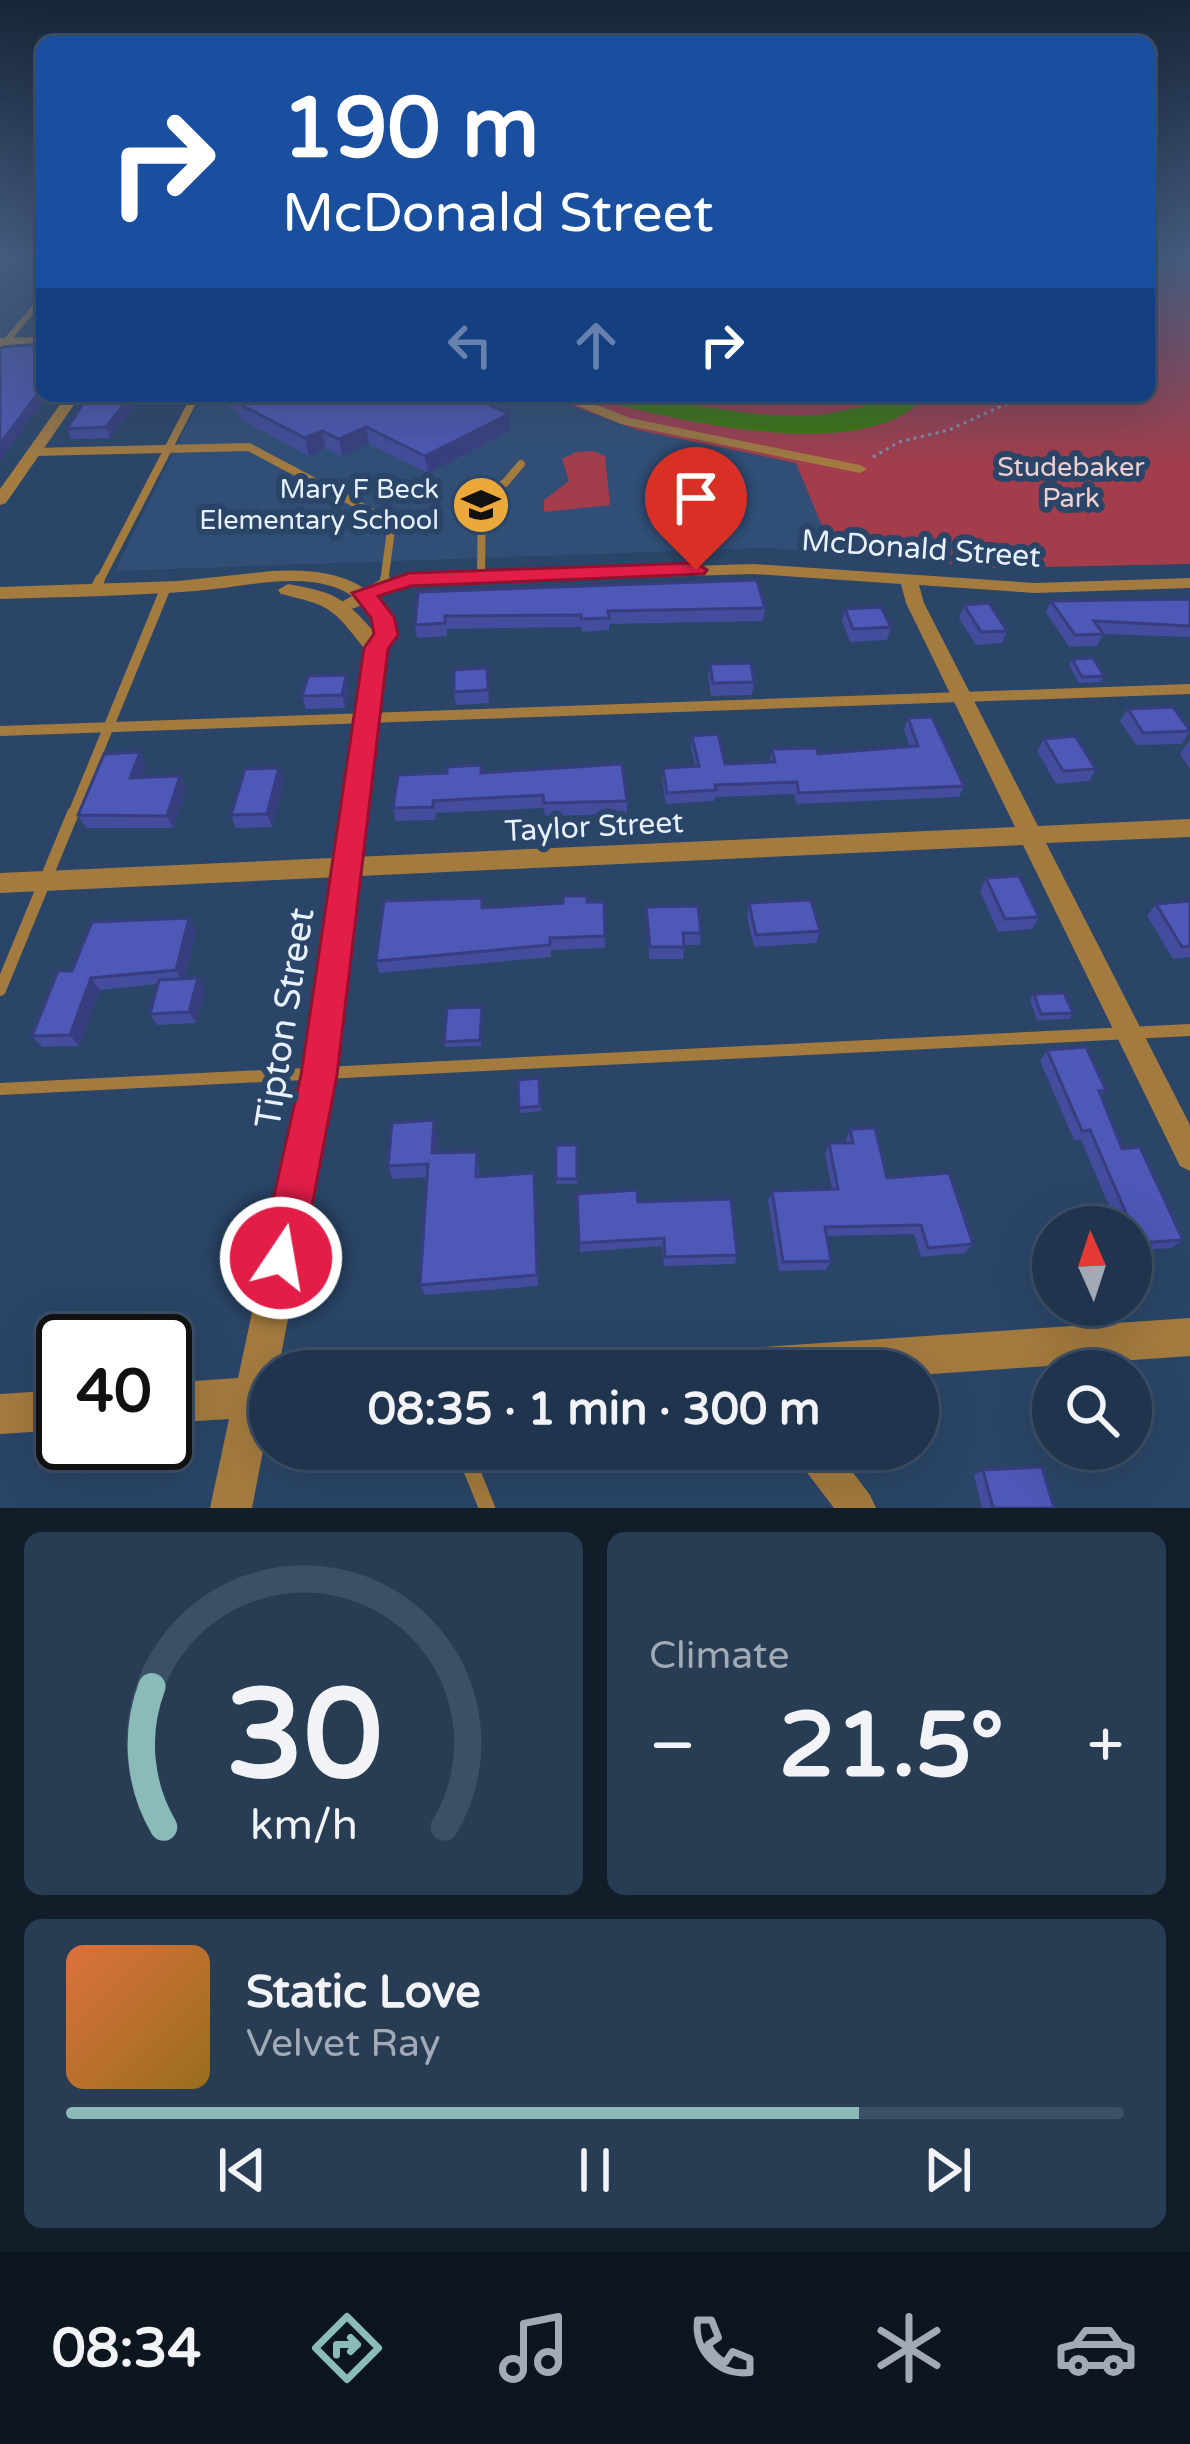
<!DOCTYPE html>
<html lang="en">
<head>
<meta charset="utf-8">
<style>
  :root { --surface:#20344d; --page:#283c54; --text:#f1f3f6; --muted:#a2aab6; --line:#3d4f65; --accent:#8bbbb9 }
  body { margin:0; font-family:"Varela Round",sans-serif; background:var(--page); color:var(--text); height:100vh; display:flex; flex-direction:column; font-size:45px; white-space:nowrap }
  * { box-sizing:border-box; margin:0 }
  p { font-size:39px; color:var(--muted) }
  .icon { flex:none; width:66px; height:66px; fill:none; stroke:currentColor; stroke-width:2; stroke-linecap:round; stroke-linejoin:round }
  .map { position:relative; height:1508px; overflow:hidden }
  .details { display:flex; flex-direction:column; gap:24px; padding:24px; background:#121d2a; flex:1 }
  .details>* { flex:none }
  .hud { position:absolute; left:36px; top:36px; width:1119px; height:366px; border-radius:18px; box-shadow:0 12px 48px #0002,0 0 0 3px var(--line); background:#1a4fa0; color:#fff; overflow:hidden }
  .needle { width:78px; rotate:357deg }
  .fabs { position:absolute; left:1032px; top:1206px; display:grid; gap:24px }
  .fabs a { display:grid; place-items:center; width:120px; height:120px; border-radius:50%; background:var(--surface); box-shadow:0 12px 48px #0002,0 0 0 3px var(--line); font-size:60px }
  .speed { position:absolute; left:36px; top:1314px; display:flex; gap:24px; font-size:60px; font-weight:700; text-align:center }
  .speed>* { display:grid; place-content:center; width:156px; height:156px; border-radius:50%; background:var(--surface); box-shadow:0 12px 48px #0002,0 0 0 3px var(--line); line-height:1 }
  .speed .limit { border:6px solid #111; border-radius:18px; background:#fff; color:#111 }
  .pin { position:absolute; display:grid; place-items:center; width:102px; height:102px; color:#fff; margin:-123px -51px; border-radius:50% 50% 50% 0; rotate:-45deg; box-shadow:0 0 12px #0007 }
  .pin .icon { rotate:45deg }
  .me { position:absolute; width:132px; margin:-66px; rotate:12deg; stroke-linejoin:round; filter:drop-shadow(0 0 9px #0008) }
  .turn { display:flex; align-items:center; gap:42px; height:252px; padding:0 48px; font-size:54px }
  .turn .icon { width:156px; height:156px; stroke-width:2.5 }
  .turn b { display:block; font-size:84px; line-height:102px }
  .lanes { display:flex; align-items:center; height:114px; padding:0 48px; background:#0003; justify-content:center; gap:60px; direction:ltr }
  .lanes .off { opacity:.35 }
  .big { font-size:90px; font-weight:700; line-height:1.1 }
  .details .widget { flex:1; display:flex; flex-direction:column; justify-content:center; gap:18px; min-width:0; padding:0 42px; border-radius:18px; background:var(--page) }
  .details .dial { align-items:center; gap:0 }
  .dial svg { height:312px; overflow:visible; fill:none; stroke:var(--line); stroke-width:7; stroke-linecap:round; text-anchor:middle }
  .dial text { fill:var(--text); stroke:none }
  .song { display:flex; align-items:center; gap:36px }
  .cover { width:144px; height:144px; border-radius:18px; background:linear-gradient(135deg,hsl(20 70% 55%),hsl(40 70% 35%)) }
  .played { height:12px; border-radius:6px; background:linear-gradient(90deg,var(--accent) 75%,var(--line) 75%) }
  .keys { display:flex; justify-content:space-around; direction:ltr }
  .heat { display:flex; justify-content:space-between; align-items:center; font-size:66px; direction:ltr }
  .details .tiles { flex:1; display:grid; gap:24px; grid-template-columns:1fr 1fr }
  .widget:last-child { grid-column:span 2 }
  .trip { position:absolute; left:249px; top:1350px; width:690px; height:120px; border-radius:60px; background:var(--surface); box-shadow:0 12px 48px #0002,0 0 0 3px var(--line); font-weight:700; line-height:120px; text-align:center }
  .dock { display:flex; height:192px; justify-content:space-around; align-items:center; background:#0d151f; color:var(--muted) }
  .dock .icon { width:84px; height:84px }
  .dock .active { color:var(--accent) }
  .dock b { font-size:54px; color:var(--text) }
  .map>svg:first-child { display:block }
  .built { fill:#304e76 }
  .green { fill:#a33d4b }
  .lines { fill:none; stroke-linecap:round; stroke-linejoin:round }
  .river { fill:#3d7807; fill-rule:evenodd }
  .path { stroke:#7f93ab; stroke-width:3; stroke-dasharray:3 4.5; stroke-linecap:butt }
  .service-far4 { stroke:#a47b3f; stroke-width:6 }
  .service-far3 { stroke:#a47b3f; stroke-width:8 }
  .service-far2 { stroke:#a47b3f; stroke-width:10 }
  .service-far1 { stroke:#a47b3f; stroke-width:12 }
  .service { stroke:#a47b3f; stroke-width:16 }
  .minor { fill:#a47b3f; fill-rule:evenodd }
  .tertiary { fill:#a47b3f; fill-rule:evenodd }
  .wall { fill:#434c9d }
  .shaded-wall { fill:#373e7f }
  .building { fill:#4e58b6; stroke:#373e7f; stroke-width:3 }
  .route { fill:#e11d48; stroke:#92132f; stroke-width:3 }
  .labels { text-anchor:middle; dominant-baseline:central; stroke-width:12; stroke-linejoin:round; paint-order:stroke }
  .far-park-label { font-size:27px; fill:#eecfd0; stroke:#2a4567 }
  .far-poi-label { font-size:27px; fill:#e7f1fe; stroke:#2a4567; text-anchor:end }
  .street-label { font-size:30px; fill:#e7f1fe; stroke:#2a4567 }
  .near-street-label { font-size:36px; fill:#e7f1fe; stroke:#2a4567 }
</style>
</head>
<body>
<div class="map">
<svg width="1190" height="1508" viewBox="0 0 1190 1508">
  <rect width="100%" height="100%" fill="#2a4567"/>
  <path class="built" d="M201,396h346l90,34 160,33 36,90 -66,-5 -652,23z"/>
  <g class="green">
    <path d="M1149,258h41v306l-197,4 -160,-15 -37,-90 -159,-33 -90,-34h602z"/>
    <path d="M594,451l11,5 5,49 -66,7v-12l25,-19 -7,-22 14,-7z"/>
  </g>
  <g class="lines">
    <path class="river" d="M602,396c66,0 129,20 196,20 46,0 84,-20 128,-20 -60,70 -243,25 -320,6z"/>
    <path class="path" d="M873,457l26,-15 50,-12 57,-26 82,-8"/>
    <g class="service-far4">
      <path d="M0,348l42,-49"/>
      <path d="M194,400l2,-4"/>
    </g>
    <g class="service-far3">
      <path d="M34,452l215,-5 143,76 -8,59"/>
      <path d="M481,577l1,-81 23,-13 16,-19"/>
      <path d="M99,582l96,-185"/>
    </g>
    <g class="service-far2">
      <path d="M384,585l1,-6"/>
      <path d="M95,589l5,-10"/>
      <path d="M0,731l1190,-42"/>
      <path d="M72,816l94,-229"/>
    </g>
    <g class="service-far1">
      <path d="M0,990l73,-177"/>
      <path d="M0,1089l1190,-59"/>
    </g>
    <path class="service" d="M463,1449l24,59"/>
    <g class="minor">
      <path d="M42,337v8l-42,1v-8z"/>
      <path d="M66,396h14l-74,107 -6,2v-16z"/>
      <path d="M554,396h19l57,22 230,47 7,4 -7,4 -239,-49z"/>
      <path d="M753,564l282,19 155,-5v10l-155,5 -116,-8 5,18 114,223 152,-7v18l-144,6 144,282v46l-10,-5 -157,-321 -1023,48v-20l1015,-46 -109,-224 -5,-19 -148,-10 -344,11c-25,5 -49,27 -73,26l-3,-4 45,-26 31,-6z"/>
      <path d="M794,1449h41l35,46 6,13h-42l-35,-46z"/>
    </g>
    <g class="tertiary">
      <path d="M272,571c53,-3 109,6 125,64l-10,14 -52,425 -57,297h-8v44l-18,93h-42l19,-89 -64,4v-40l73,-5 65,-304 62,-425c-33,-41 -33,-43 -84,-55l-3,-4 10,-6c46,8 56,13 87,49 -6,-23 -18,-38 -41,-46 -44,-14 -94,1 -139,4 -65,5 -130,6 -195,8v-12l178,-6z"/>
      <path d="M1190,1318v38l-272,19v-4h-236l6,-14 14,-6z"/>
      <path d="M63,1390v40l-63,4v-40z"/>
    </g>
  </g>
  <g class="wall">
    <path d="M88,396h53l-31,42 -39,1 -4,-10z"/>
    <path d="M223,396h246l41,35 -82,42 -59,-29 -27,12 -16,-8 -17,8 -69,-37 -2,-7 -12,-7z"/>
    <path d="M418,592l347,16 -2,13 -154,3v6l-27,2 -1,-5 -134,2v7l-30,2 -2,-13z"/>
    <path d="M1190,599v38l-87,-3 -6,12 -28,1 -23,-35 5,-11z"/>
    <path d="M964,605l43,26 -5,12 -26,2 -17,-27z"/>
    <path d="M845,609l46,18 -4,13 -37,2 -8,-21z"/>
    <path d="M1072,659l32,17 -4,6 -21,1 -10,-18z"/>
    <path d="M710,664l44,18 -2,13 -41,1 -3,-20z"/>
    <path d="M487,668l2,35 -33,2 -2,-13z"/>
    <path d="M346,675l3,13 -4,20 -39,1 -4,-13z"/>
    <path d="M1128,709l62,22 -8,13 -46,1 -16,-24z"/>
    <path d="M908,718l56,68 -5,11 -162,7 -3,-10 -79,3 -1,4 -48,3 -4,-25 1,-11 32,-2 -4,-18 1,-12 33,28 45,-2 2,-13 46,5 92,-7 -6,-17z"/>
    <path d="M1044,739l52,30 -7,12 -33,3 -19,-33z"/>
    <path d="M1190,741v28l-10,-15 8,-12z"/>
    <path d="M140,752l6,13 -5,13 39,-2 6,13 -13,39h-87l-8,-13z"/>
    <path d="M279,768l5,13 -12,46 -36,1 -5,-13z"/>
    <path d="M482,773l145,28v13l-82,2 -1,-8 -108,5 -1,7 -39,1 -3,-13z"/>
    <path d="M986,878l53,39 -7,12 -34,3 -18,-41z"/>
    <path d="M1190,901v56l-17,2 -26,-43 9,-12z"/>
    <path d="M604,902l1,46 -54,2v7l-172,16 -3,-12 108,-53z"/>
    <path d="M749,903l71,28 -4,12 -62,4 -7,-31z"/>
    <path d="M646,907l55,26 -1,12h-16l-1,14h-34z"/>
    <path d="M196,931l-12,48 14,-1 7,12 -9,33 -39,2 -7,-11 8,-30 -58,6 -21,56 -37,1 -10,-11 40,-65z"/>
    <path d="M1034,994l39,19 -4,6 -32,1 -7,-20z"/>
    <path d="M482,1007l-1,39 -36,1 -1,-5z"/>
    <path d="M1047,1050l59,40 -5,5 21,54 61,91 -12,8 -40,3v-24h-13l-37,-87h-7l-34,-79z"/>
    <path d="M539,1078l2,33 -21,2 -2,-33z"/>
    <path d="M850,1129l37,49 86,66 -8,9 -44,4 -7,-23 -88,2 5,25 -5,9 -47,1 -11,-71 4,-9 60,-2 -7,-35 4,-11h17v-3z"/>
    <path d="M438,1134l-1,19 42,12v11l57,9 2,101 -113,9 -5,-10 7,-108 -34,2 -5,-13z"/>
    <rect x="556" y="1145" width="21" height="39"/>
    <path d="M577,1194l61,8 99,53 -2,9 -71,2 -2,-20 -82,6z"/>
    <path d="M983,1470l71,38h-72l-8,-33z"/>
  </g>
  <g class="shaded-wall">
    <path d="M42,388v8h5l-47,65v-17z"/>
    <path d="M130,396h11l-31,42 -4,-11z"/>
    <path d="M509,414l1,17 -82,42 -3,-17z"/>
    <path d="M366,427l3,17 -27,12 -3,-17z"/>
    <path d="M322,431l4,17 -17,8 -4,-18z"/>
    <path d="M346,675l3,13 -4,20 -3,-13z"/>
    <path d="M140,752l6,13 -9,26 -7,-13z"/>
    <path d="M279,768l5,13 -12,46 -5,-13z"/>
    <path d="M180,776l6,13 -13,39 -6,-12z"/>
    <path d="M189,918l7,13 -13,51 -7,-12z"/>
    <path d="M91,978l9,12 -21,56 -9,-11z"/>
    <path d="M198,978l7,12 -9,33 -7,-11z"/>
    <path d="M434,1120l4,14 -2,32 -4,-13z"/>
  </g>
  <g class="building">
    <path d="M42,340v48l-42,56v-95l3,-2 36,-3z"/>
    <path d="M88,396h42l-24,31 -39,2z"/>
    <path d="M235,396h234l40,18 -84,42 -59,-29 -27,12 -17,-8 -17,7 -70,-36 7,-3z"/>
    <path d="M757,580l8,28 -157,3 1,7 -28,1v-4l-136,1v7l-30,2 3,-33z"/>
    <path d="M1190,599v27l-96,-5 9,13 -28,1 -24,-34z"/>
    <path d="M989,603l18,28 -26,1 -17,-27z"/>
    <path d="M881,607l10,20 -38,2 -8,-20z"/>
    <path d="M1093,658l11,18 -22,1 -10,-18z"/>
    <path d="M751,663l3,19 -41,1 -3,-19z"/>
    <path d="M487,668l1,22 -34,2v-22z"/>
    <path d="M346,675l-4,20 -40,1 6,-20z"/>
    <path d="M1173,707l17,24 -47,2 -15,-24z"/>
    <path d="M932,717l32,69 -165,7 -2,-11 -82,3 1,5 -49,3 -4,-25 36,-2 -7,-30 26,-2 7,30 50,-2 -3,-13 45,-1 1,6 100,-8 -10,-28z"/>
    <path d="M1075,736l21,33 -33,2 -19,-32z"/>
    <path d="M140,752l-10,26 50,-2 -13,40 -89,-1 26,-61z"/>
    <path d="M622,764l5,37 -83,2 -1,-8 -110,6v6l-40,1 5,-33 49,-2v-6l34,-2v8z"/>
    <path d="M279,768l-12,46 -36,1 14,-46z"/>
    <path d="M1019,876l20,41 -34,2 -19,-41z"/>
    <path d="M563,896h24v6h17l1,34 -55,2v7l-174,16 8,-60 98,-3v10l81,-5z"/>
    <path d="M811,900l9,31 -64,4 -7,-32z"/>
    <path d="M1190,901v45l-8,1 -26,-43z"/>
    <path d="M698,906l3,27h-18l1,14h-34l-4,-40z"/>
    <path d="M189,918l-13,52 -85,8 -21,57 -38,1 26,-65h14l20,-49z"/>
    <path d="M198,978l-9,34 -39,2 9,-34z"/>
    <path d="M1064,993l9,20 -32,1 -7,-20z"/>
    <path d="M482,1007l-2,33 -36,2 3,-34z"/>
    <path d="M1086,1047l20,43 -7,1 23,58 18,-2 43,93 -44,3 -49,-113 -8,1 -35,-81z"/>
    <path d="M539,1078l1,28 -21,2 -1,-28z"/>
    <path d="M434,1120l-2,33 45,-1 -1,25 58,-4 3,102 -117,10 8,-121 -40,2 4,-43z"/>
    <path d="M875,1128l12,50 62,-5 24,71 -45,4 -7,-23 -96,2 6,34 -48,1 -11,-71 66,-2 -9,-46h24l-3,-14z"/>
    <rect x="556" y="1145" width="21" height="34"/>
    <path d="M637,1190l1,12 93,-3 6,56 -72,2 -1,-19 -85,5 -2,-49z"/>
    <path d="M1042,1467l12,41h-61l-10,-38z"/>
  </g>
  <linearGradient id="sky" x2="0" y2="1"><stop stop-color="#172639"/><stop offset="0.55" stop-color="#445c7f"/><stop offset="1" stop-color="#445c7f" stop-opacity="0"/></linearGradient>
  <rect width="1190" height="469" fill="url(#sky)"/>
  <path class="route" d="M696,563l11,7 -3,4 -293,12 -33,10 16,21 4,18 -10,14 -51,426 -35,183 -6,15 -15,6 -15,-6 -6,-15 41,-183 63,-427 10,-14 -3,-16 -19,-25 57,-20z"/>
  <defs>
    <g id="school-disc" transform="scale(3)"><circle r="9.5" fill="#eca93b" stroke="#2a4567"/><path d="M0-5L7-2L0 1L-7-2ZM-4 1L0 2.5L4 1V4Q0 6-4 4Z" fill="#111"/></g>
  </defs>
  <g fill-rule="evenodd">
    <use href="#school-disc" x="481" y="505"/>
  </g>
  <g class="labels">
    <g class="far-park-label">
      <text x="1071" y="467">Studebaker<tspan x="1071" dy="31">Park</tspan></text>
    </g>
    <g class="far-poi-label">
      <text x="439" y="489">Mary F Beck<tspan x="439" dy="31">Elementary School</tspan></text>
    </g>
    <g class="street-label">
      <text transform="translate(921 549) rotate(4)">McDonald Street</text>
      <text transform="translate(594 827) rotate(-3)">Taylor Street</text>
    </g>
    <g class="near-street-label">
      <text transform="translate(285 1018) rotate(-81)">Tipton Street</text>
    </g>
  </g>
</svg>
<div class="fabs">
<a><svg class="needle" viewBox="-14 -14 28 28"><path d="M0-13l5 13h-10z" fill="#e53935"/><path d="M0 13l5-13h-10z" fill="#a2aab6"/></svg></a>
<a><svg class="icon" aria-label="search" viewBox="0 0 24 24"><circle cx="10" cy="10" r="6"/><path d="M15 15l6 6"/></svg></a>
</div>
<div class="speed"><div class="limit">40</div></div>
<div class="pin" style="left:696px;top:570px;background:#d93025"><svg class="icon" aria-label="arrive" viewBox="0 0 24 24"><path d="M6 21V4h12l-3 4 3 4H6"/></svg></div>
<svg class="me" style="left:281px;top:1258px" viewBox="-20 -20 40 40"><circle r="17" fill="#e11d48" stroke="#fff" stroke-width="3"/><path d="M0-11L8 9 0 5-8 9z" fill="#fff"/></svg>
<div class="trip">08:35 · 1 min · 300 m</div>
<div class="hud">
<div class="turn"><svg class="icon" aria-label="right" viewBox="0 0 24 24"><path d="M7 20v-9h11M14 6l5 5-5 5"/></svg><div><b>190 m</b>McDonald Street</div></div>
<div class="lanes"><svg class="icon off" aria-label="left" viewBox="0 0 24 24"><path d="M17 20v-9H6M10 6l-5 5 5 5"/></svg><svg class="icon off" aria-label="ahead" viewBox="0 0 24 24"><path d="M12 20V5M6 11l6-6 6 6"/></svg><svg class="icon" aria-label="right" viewBox="0 0 24 24"><path d="M7 20v-9h11M14 6l5 5-5 5"/></svg></div>
</div>
</div>
<section class="details">
<div class="tiles">
<div class="widget dial"><svg viewBox="0 0 100 80">
<path d="M14 69A42 42 0 1 1 86 69"/>
<path d="M14 69A42 42 0 0 1 11 33" stroke="#8bbbb9"/>
<text x="50" y="56" font-size="32" font-weight="700">30</text>
<text x="50" y="72" font-size="11">km/h</text>
</svg></div>
<div class="widget"><p>Climate</p>
<div class="heat"><a>−</a><b class="big">21.5°</b><a>+</a></div>
</div>
<div class="widget">
<div class="song"><i class="cover"></i><div><b>Static Love</b><p>Velvet Ray</p></div></div>
<div class="played"></div>
<div class="keys"><svg class="icon" aria-label="previous" viewBox="0 0 24 24"><path d="M18 5L8 12l10 7zM5 5v14"/></svg><svg class="icon" aria-label="pause" viewBox="0 0 24 24"><path d="M8 5v14M16 5v14"/></svg><svg class="icon" aria-label="next" viewBox="0 0 24 24"><path d="M6 5l10 7-10 7zM19 5v14"/></svg></div>
</div>
</div>
</section>
<nav class="dock">
<b>08:34</b>
<svg class="icon active" aria-label="directions" viewBox="0 0 24 24"><path d="M12 3l9 9-9 9-9-9zM9 14v-3h6M13 9l2 2-2 2"/></svg>
<svg class="icon" aria-label="music" viewBox="0 0 24 24"><path d="M9 18V5l10-2v13"/><circle cx="6" cy="18" r="3"/><circle cx="16" cy="16" r="3"/></svg>
<svg class="icon" aria-label="phone" viewBox="0 0 24 24"><path d="M5 4h4l2 5-3 2q2 4 5 5l2-3 5 2v4C11 20 4 13 5 4z"/></svg>
<svg class="icon" aria-label="climate" viewBox="0 0 24 24"><path d="M12 3v18M4 7l16 10M4 17L20 7"/></svg>
<svg class="icon" aria-label="car" viewBox="0 0 24 24"><path d="M5 17H2v-5l4-1 3-4h7l3 4 3 1v5h-3M9 17h6M6 11h13"/><circle cx="7" cy="17" r="2"/><circle cx="17" cy="17" r="2"/></svg>
</nav>
</body>
</html>
